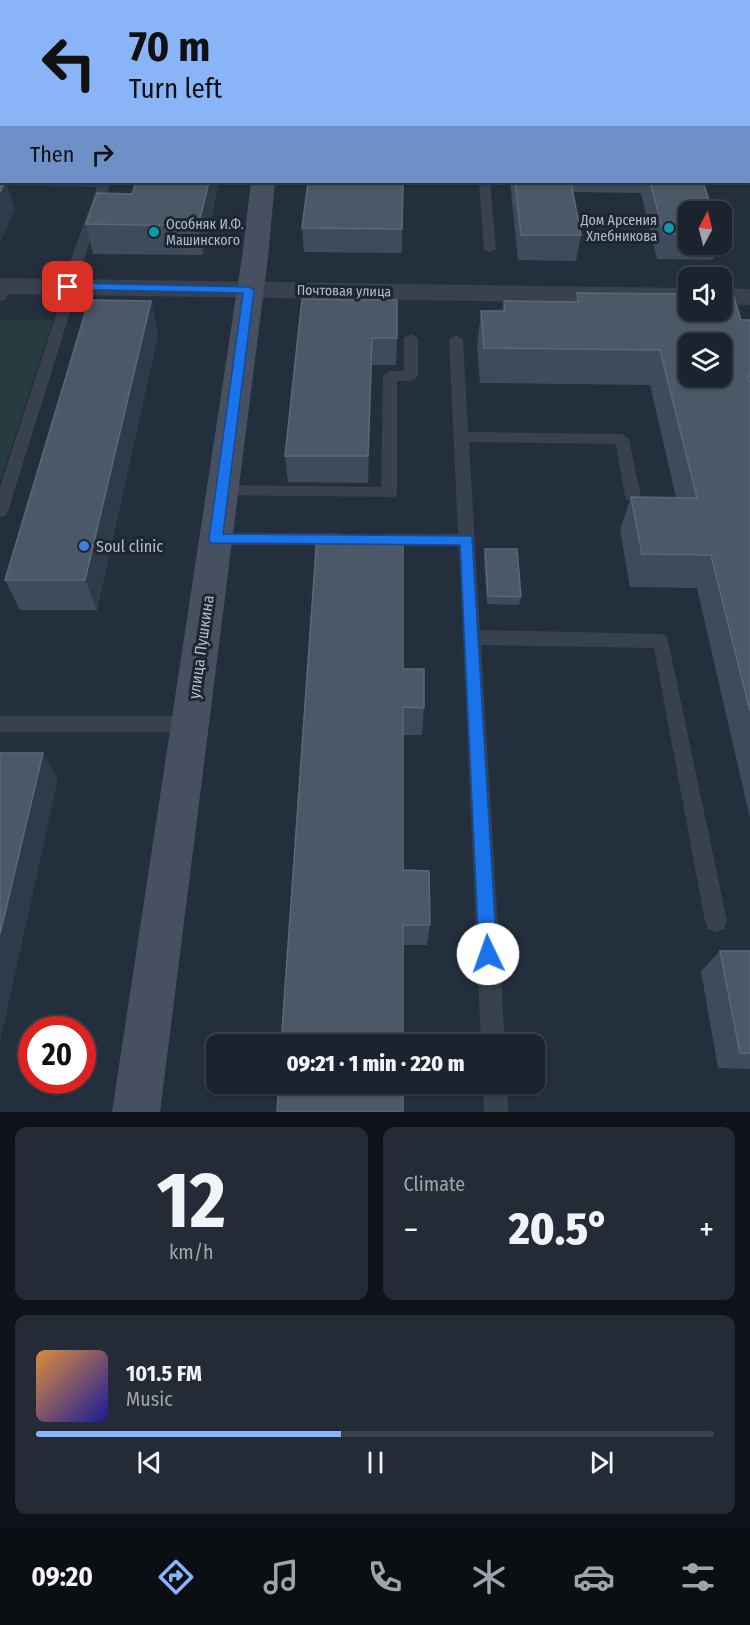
<!DOCTYPE html>
<html lang="en">
<head>
<meta charset="utf-8">
<style>
  :root { --surface:#1b232e; --page:#242b36; --text:#f1f3f6; --muted:#a0a4aa; --line:#39404a; --accent:#8ab4f8 }
  body { margin:0; font-family:"Fira Sans Condensed",sans-serif; background:var(--page); color:var(--text); height:100vh; display:flex; flex-direction:column; font-size:22px; white-space:nowrap }
  * { box-sizing:border-box; margin:0 }
  p { font-size:20px; color:var(--muted) }
  .icon { flex:none; width:33px; height:33px; fill:none; stroke:currentColor; stroke-width:2; stroke-linecap:round; stroke-linejoin:round }
  .map { position:relative; height:1112px; overflow:hidden }
  .details { display:flex; flex-direction:column; gap:15px; padding:15px; background:#0f1319; flex:1 }
  .details>* { flex:none }
  .top-card { position:absolute; left:0px; top:0px; width:750px; height:183px; box-shadow:0 2px 4px #0004,0 0 0 2px var(--line); background:#8ab4f8; color:#111; overflow:hidden }
  .needle { width:39px; rotate:7deg }
  .tools { position:absolute; left:678px; top:201px; display:grid; gap:12px }
  .tools a { display:grid; place-items:center; width:54px; height:54px; border-radius:12px; background:var(--surface); box-shadow:0 2px 4px #0004,0 0 0 2px var(--line); font-size:30px }
  .speed { position:absolute; left:18px; top:1016px; display:flex; gap:12px; font-size:30px; font-weight:700; text-align:center }
  .speed>* { display:grid; place-content:center; width:78px; height:78px; border-radius:50%; background:var(--surface); box-shadow:0 2px 4px #0004,0 0 0 2px var(--line); line-height:1 }
  .speed .limit { border:9px solid #d22; background:#fff; color:#111 }
  .pin { position:absolute; display:grid; place-items:center; width:51px; height:51px; color:#fff; margin:-26px; border-radius:12px; box-shadow:0 3px 9px #0006 }
  .me { position:absolute; width:66px; margin:-33px; rotate:357deg; stroke-linejoin:round; filter:drop-shadow(0 0 4px #0008) }
  .turn { display:flex; align-items:center; gap:21px; height:126px; padding:0 30px; font-size:27px }
  .turn .icon { width:78px; height:78px; stroke-width:2.5 }
  .turn b { display:block; font-size:42px; line-height:51px }
  .then { display:flex; align-items:center; height:57px; padding:0 30px; background:#0003; gap:12px; font-size:22px }
  .big { font-size:45px; font-weight:800; line-height:1.1 }
  .details .widget { flex:1; display:flex; flex-direction:column; justify-content:center; gap:9px; min-width:0; padding:0 21px; border-radius:12px; background:var(--page) }
  .details .dial { align-items:center; gap:0 }
  .dial b { font-size:78px; line-height:1 }
  .song { display:flex; align-items:center; gap:18px }
  .cover { width:72px; height:72px; border-radius:9px; background:linear-gradient(135deg,hsl(30 70% 55%),hsl(240 70% 35%)) }
  .played { height:6px; border-radius:3px; background:linear-gradient(90deg,var(--accent) 45%,var(--line) 45%) }
  .keys { display:flex; justify-content:space-around; direction:ltr }
  .heat { display:flex; justify-content:space-between; align-items:center; font-size:33px; direction:ltr }
  .details .tiles { flex:1; display:grid; gap:15px; grid-template-columns:1fr 1fr }
  .widget:last-child { grid-column:span 2 }
  .trip { position:absolute; left:206px; top:1034px; width:339px; height:60px; border-radius:12px; background:var(--surface); box-shadow:0 2px 4px #0004,0 0 0 2px var(--line); font-weight:800; line-height:60px; text-align:center }
  .dock { display:flex; height:96px; justify-content:space-around; align-items:center; background:#0b0e12; color:var(--muted) }
  .dock .icon { width:42px; height:42px }
  .dock .selected { color:var(--accent) }
  .dock b { font-size:27px; color:var(--text) }
  .map>svg:first-child { display:block }
  .green { fill:#263c3f }
  .lines { fill:none; stroke-linecap:round; stroke-linejoin:round }
  .lane { fill:#38414e; fill-rule:evenodd }
  .street { fill:#38414e; fill-rule:evenodd }
  .secondary { fill:#465061; fill-rule:evenodd }
  .primary { fill:#56606e; fill-rule:evenodd }
  .wall { fill:#3f4b5c }
  .shaded-wall { fill:#2f3b4b }
  .building { fill:#4b5868; stroke:#5c6777; stroke-width:1.5; fill-rule:evenodd }
  .route { fill:#1a73e8; stroke:#114b97; stroke-width:1.5 }
  .culture-dot { fill:#0f9aa8; stroke:#1d2633; stroke-width:2 }
  .shop-dot { fill:#3f7fe0; stroke:#1d2633; stroke-width:2 }
  .labels { text-anchor:middle; dominant-baseline:central; stroke-width:6; stroke-linejoin:round; paint-order:stroke }
  .far-poi-label { font-size:14px; fill:#b4bcc9; stroke:#1d2633; text-anchor:end }
  .far-street-label { font-size:14px; fill:#b4bcc9; stroke:#1d2633 }
  .poi-label { font-size:16px; fill:#b4bcc9; stroke:#1d2633; text-anchor:start }
  .street-label { font-size:16px; fill:#b4bcc9; stroke:#1d2633 }
</style>
</head>
<body>
<div class="map">
<svg width="750" height="1112" viewBox="0 0 750 1112">
  <rect width="100%" height="100%" fill="#242f3e"/>
  <path class="green" d="M0,320h53l-53,161z"/>
  <g class="lines">
    <g class="lane">
      <rect x="0" y="145" width="2" height="6"/>
      <path d="M0,179l2,3h109l-36,102 3,3 -70,224 -2,4 -6,2v-30l64,-197 -3,-3 36,-100 -97,-2z"/>
      <path d="M479,182h11l6,67 -6,4 -6,-4z"/>
      <path d="M5,282l6,4 -6,14 -5,1v-17z"/>
      <path d="M411,334l7,4v38l-7,5h-14v112l-2,4 -179,-2 -2,-4 2,-4 6,-2 159,2 2,-111 7,-5h14v-33z"/>
      <path d="M456,335l7,4 5,93 154,2 7,5 12,57 -2,4h-12l-2,-4 -9,-52 -147,-2 11,188 181,4 6,2 60,285 -3,8 -8,3 -8,-3 -3,-8 -51,-273 -173,-3 24,399h-24l-22,-498h-77l-6,-2 -2,-4 2,-4 6,-2h76l-9,-195z"/>
      <path d="M216,533h122l6,2 2,4 -2,4 -6,2h-122l-6,-2 -2,-4 2,-4z"/>
      <path d="M0,716h190l7,2 2,6 -2,6 -7,2h-190z"/>
      <path d="M483,1083h24l1,29h-24z"/>
    </g>
    <g class="street">
      <rect x="526" y="0" width="18" height="2"/>
      <path d="M0,278l688,10v16l-688,-10z"/>
      <path d="M722,288l28,1v16l-28,-1z"/>
    </g>
    <g class="secondary">
      <rect x="272" y="0" width="18" height="2"/>
      <path d="M251,182h24l-7,75 -108,855h-48l130,-855z"/>
    </g>
    <g class="primary">
      <path d="M703,0h18l1,2h-18z"/>
      <path d="M748,3h2v14l-2,-1z"/>
      <rect x="748" y="67" width="2" height="16"/>
    </g>
  </g>
  <g class="wall">
    <rect x="0" y="48" width="2" height="82"/>
    <path d="M219,182l-16,73 -110,-1 -7,-30 46,-30z"/>
    <path d="M510,182h193l-15,30v32h30l-5,16 -56,-1 -16,-66 -68,-1 8,43 -5,26 -58,-1z"/>
    <path d="M382,183l21,1 -1,69 -98,-1 -2,-24z"/>
    <path d="M577,293l164,27h9v498l-53,-230 -67,-1 -10,-57 11,-33h45l-26,-112 -170,-2 -3,-37 4,-35h21l2,-10 71,1z"/>
    <path d="M302,299l95,39 -1,27h-24l-4,118 -80,-1 -3,-26z"/>
    <path d="M151,301l7,33 -61,276h-77l-15,-30z"/>
    <path d="M317,535l86,1v133h21v39l-2,27h-19v135l26,1 1,54 -3,20h-24v99h-122z"/>
    <path d="M485,549l36,48 -2,8 -32,-1 -3,-47z"/>
    <path d="M720,951h30v118l-32,-1 -17,-97z"/>
  </g>
  <g class="shaded-wall">
    <path d="M5,182h1l9,27 -15,34v-51z"/>
    <path d="M209,182h10l-16,73 -5,-29z"/>
    <path d="M151,301l7,33 -61,276 -12,-30z"/>
    <path d="M372,338v27l-4,118v-27z"/>
    <path d="M43,753l15,26 -58,263v-108z"/>
  </g>
  <g class="building">
    <rect x="335" y="0" width="174" height="2"/>
    <rect x="0" y="48" width="2" height="53"/>
    <path d="M0,180h2v2h3l-5,10z"/>
    <path d="M136,182h73l-11,44 -112,-2 11,-31 35,1z"/>
    <path d="M308,182h73v1l22,1 -1,45 -100,-1z"/>
    <path d="M515,182h56l10,53h-60z"/>
    <path d="M650,182h53l10,30h-25v22h-24z"/>
    <path d="M577,293l111,1v16h34v-16h11l8,26h9v56h-2l2,7v328l-39,-156 -69,-1 -11,-57 66,1 -37,-148 -176,-2 -3,-37h24l-1,-10 75,1zM688,344h34v32h-34z"/>
    <path d="M302,299l95,1v38h-25l-4,118h-83z"/>
    <path d="M89,300l62,1 -66,279h-80z"/>
    <path d="M317,535l86,1v133h21v39l-21,-1v163l26,1 1,54h-27v119h-122z"/>
    <path d="M485,549h32l4,48 -33,-1z"/>
    <path d="M0,753h43l-43,181z"/>
    <path d="M720,951h30v102h-10z"/>
    <path d="M279,1083h124v29h-126z"/>
  </g>
  <path class="route" d="M68,283l181,4 5,3 -31,244 249,2 25,418 -2,6 -7,3 -6,-3 -3,-6 -19,-409 -249,-2 -2,-4 34,-246 -179,-4 -2,-2z"/>
  <g class="culture-dot">
    <circle cx="669" cy="228" r="6"/>
    <circle cx="154" cy="232" r="6"/>
  </g>
  <circle class="shop-dot" cx="84" cy="546" r="6"/>
  <g class="labels">
    <g class="far-poi-label">
      <text x="657" y="220">Дом Арсения<tspan x="657" dy="16">Хлебникова</tspan></text>
      <text x="166" y="224" text-anchor="start">Особняк И.Ф.<tspan x="166" dy="16">Машинского</tspan></text>
    </g>
    <g class="far-street-label">
      <text transform="translate(344 291) rotate(1)">Почтовая улица</text>
    </g>
    <g class="poi-label">
      <text x="96" y="546">Soul clinic</text>
    </g>
    <g class="street-label">
      <text transform="translate(201 647) rotate(-82)">улица Пушкина</text>
    </g>
  </g>
</svg>
<div class="tools">
<a><svg class="needle" viewBox="-14 -14 28 28"><path d="M0-13l5 13h-10z" fill="#e53935"/><path d="M0 13l5-13h-10z" fill="#a0a4aa"/></svg></a>
<a><svg class="icon" aria-label="sound" viewBox="0 0 24 24"><path d="M4 9h4l5-4v14l-5-4H4zM17 9q2 3 0 6"/></svg></a>
<a><svg class="icon" aria-label="layers" viewBox="0 0 24 24"><path d="M12 4l9 5-9 5-9-5zM3 14l9 5 9-5"/></svg></a>
</div>
<div class="speed"><div class="limit">20</div></div>
<div class="pin" style="left:68px;top:287px;background:#d93025"><svg class="icon" aria-label="arrive" viewBox="0 0 24 24"><path d="M6 21V4h12l-3 4 3 4H6"/></svg></div>
<svg class="me" style="left:488px;top:954px" viewBox="-20 -20 40 40"><circle r="19" fill="#fff"/><path d="M0-13L10 11 0 6-10 11z" fill="#1a73e8"/></svg>
<div class="trip">09:21 · 1 min · 220 m</div>
<div class="top-card">
<div class="turn"><svg class="icon" aria-label="left" viewBox="0 0 24 24"><path d="M17 20v-9H6M10 6l-5 5 5 5"/></svg><div><b>70 m</b>Turn left</div></div>
<div class="then">Then<svg class="icon" aria-label="right" viewBox="0 0 24 24"><path d="M7 20v-9h11M14 6l5 5-5 5"/></svg></div>
</div>
</div>
<section class="details">
<div class="tiles">
<div class="widget dial"><b>12</b><p>km/h</p></div>
<div class="widget"><p>Climate</p>
<div class="heat"><a>−</a><b class="big">20.5°</b><a>+</a></div>
</div>
<div class="widget">
<div class="song"><i class="cover"></i><div><b>101.5 FM</b><p>Music</p></div></div>
<div class="played"></div>
<div class="keys"><svg class="icon" aria-label="previous" viewBox="0 0 24 24"><path d="M18 5L8 12l10 7zM5 5v14"/></svg><svg class="icon" aria-label="pause" viewBox="0 0 24 24"><path d="M8 5v14M16 5v14"/></svg><svg class="icon" aria-label="next" viewBox="0 0 24 24"><path d="M6 5l10 7-10 7zM19 5v14"/></svg></div>
</div>
</div>
</section>
<nav class="dock">
<b>09:20</b>
<svg class="icon selected" aria-label="directions" viewBox="0 0 24 24"><path d="M12 3l9 9-9 9-9-9zM9 14v-3h6M13 9l2 2-2 2"/></svg>
<svg class="icon" aria-label="music" viewBox="0 0 24 24"><path d="M9 18V5l10-2v13"/><circle cx="6" cy="18" r="3"/><circle cx="16" cy="16" r="3"/></svg>
<svg class="icon" aria-label="phone" viewBox="0 0 24 24"><path d="M5 4h4l2 5-3 2q2 4 5 5l2-3 5 2v4C11 20 4 13 5 4z"/></svg>
<svg class="icon" aria-label="climate" viewBox="0 0 24 24"><path d="M12 3v18M4 7l16 10M4 17L20 7"/></svg>
<svg class="icon" aria-label="car" viewBox="0 0 24 24"><path d="M5 17H2v-5l4-1 3-4h7l3 4 3 1v5h-3M9 17h6M6 11h13"/><circle cx="7" cy="17" r="2"/><circle cx="17" cy="17" r="2"/></svg>
<svg class="icon" aria-label="filters" viewBox="0 0 24 24"><path d="M4 7h16M4 17h16"/><circle cx="9" cy="7" r="2"/><circle cx="15" cy="17" r="2"/></svg>
</nav>
</body>
</html>
